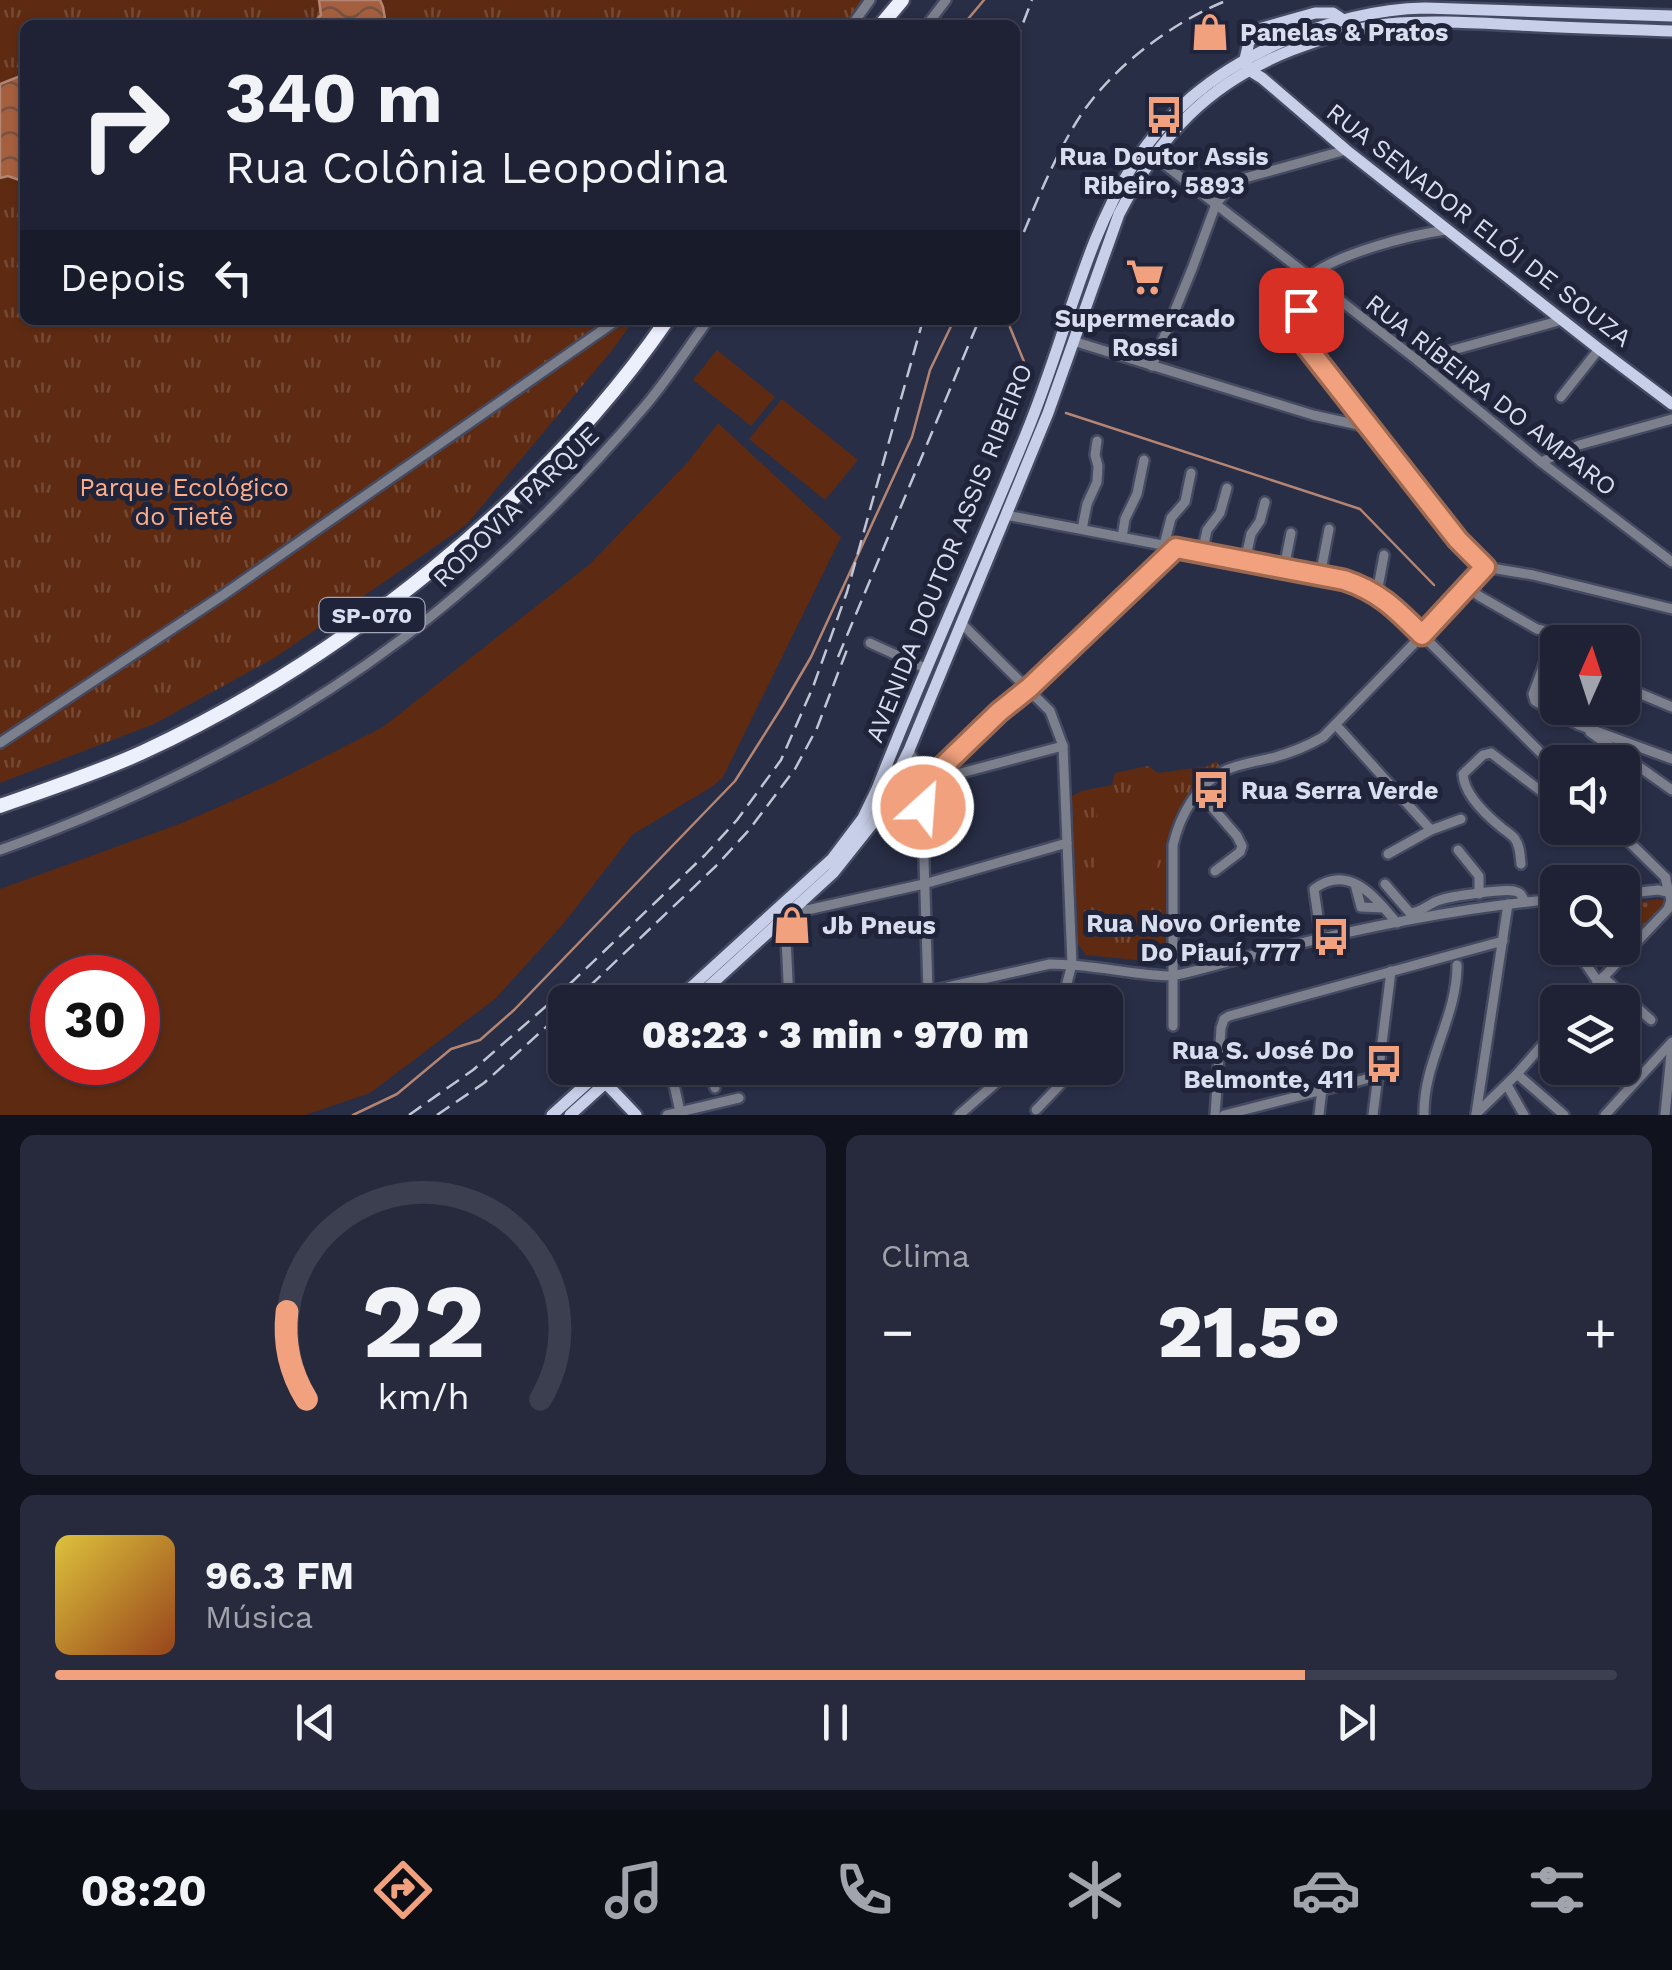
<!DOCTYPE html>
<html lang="pt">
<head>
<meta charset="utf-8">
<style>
  :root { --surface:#1e2234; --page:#262a3c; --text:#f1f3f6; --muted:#a1a4ac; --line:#3c3f4f; --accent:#f1a17d }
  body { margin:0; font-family:"Work Sans",sans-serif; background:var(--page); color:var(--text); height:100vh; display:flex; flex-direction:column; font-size:38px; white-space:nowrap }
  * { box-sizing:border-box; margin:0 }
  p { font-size:32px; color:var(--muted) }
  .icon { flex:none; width:55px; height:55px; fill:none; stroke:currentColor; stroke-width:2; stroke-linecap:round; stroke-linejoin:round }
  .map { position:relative; height:1115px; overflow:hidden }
  .sheet { display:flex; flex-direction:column; gap:20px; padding:20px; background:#10131d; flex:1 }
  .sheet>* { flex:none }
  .top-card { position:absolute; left:20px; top:20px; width:1000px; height:305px; border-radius:15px; box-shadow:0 2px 8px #0004,0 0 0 2px var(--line); background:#1e2234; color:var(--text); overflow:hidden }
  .needle { width:65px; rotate:3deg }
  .buttons { position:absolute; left:1540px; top:625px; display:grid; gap:20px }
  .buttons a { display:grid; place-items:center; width:100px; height:100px; border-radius:15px; background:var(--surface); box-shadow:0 2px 8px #0004,0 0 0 2px var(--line); font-size:50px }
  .speed { position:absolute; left:30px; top:955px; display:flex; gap:20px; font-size:50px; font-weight:700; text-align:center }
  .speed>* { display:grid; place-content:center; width:130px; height:130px; border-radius:50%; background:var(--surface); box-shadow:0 2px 8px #0004,0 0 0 2px var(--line); line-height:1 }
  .speed .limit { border:15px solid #d22; background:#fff; color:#111 }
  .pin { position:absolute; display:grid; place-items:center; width:85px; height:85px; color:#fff; margin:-42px; border-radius:20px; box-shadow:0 5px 15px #0006 }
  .me { position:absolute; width:110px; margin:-55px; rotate:26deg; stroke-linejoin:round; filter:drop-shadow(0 0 8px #0008) }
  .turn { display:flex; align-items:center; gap:35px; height:210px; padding:0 40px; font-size:45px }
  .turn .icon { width:130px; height:130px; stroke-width:2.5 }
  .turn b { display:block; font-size:70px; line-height:85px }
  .then { display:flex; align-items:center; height:95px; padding:0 40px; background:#0003; gap:20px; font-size:38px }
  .big { font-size:75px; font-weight:800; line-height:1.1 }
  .sheet .tile { flex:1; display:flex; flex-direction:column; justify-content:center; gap:15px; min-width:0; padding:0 35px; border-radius:15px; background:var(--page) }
  .sheet .dial { align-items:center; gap:0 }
  .dial svg { height:260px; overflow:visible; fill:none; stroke:var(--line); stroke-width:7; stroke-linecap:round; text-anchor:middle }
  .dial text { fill:var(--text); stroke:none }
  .song { display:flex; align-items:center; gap:30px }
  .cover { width:120px; height:120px; border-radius:15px; background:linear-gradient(135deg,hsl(50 70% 55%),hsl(20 70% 35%)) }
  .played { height:10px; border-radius:5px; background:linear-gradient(90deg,var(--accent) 80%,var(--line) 80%) }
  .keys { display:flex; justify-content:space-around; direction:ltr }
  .heat { display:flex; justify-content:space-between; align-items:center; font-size:55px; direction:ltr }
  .sheet .tiles { flex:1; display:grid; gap:20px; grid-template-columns:1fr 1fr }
  .tile:last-child { grid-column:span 2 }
  .trip { position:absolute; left:548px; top:985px; width:575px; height:100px; border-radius:15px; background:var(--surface); box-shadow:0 2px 8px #0004,0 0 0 2px var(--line); font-weight:800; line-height:100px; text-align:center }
  .menu { display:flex; height:160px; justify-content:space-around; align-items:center; background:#0c0e15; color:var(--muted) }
  .menu .icon { width:70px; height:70px }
  .menu .selected { color:var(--accent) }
  .menu b { font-size:45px; color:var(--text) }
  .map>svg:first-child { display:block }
  .grass { fill:url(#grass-dots) }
  .park { fill:url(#park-tufts) }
  .pitch { fill:#5e2b12; fill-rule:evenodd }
  .water { fill:url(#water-waves); stroke:#b48573; stroke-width:2.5 }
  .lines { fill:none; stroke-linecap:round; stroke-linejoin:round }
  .stream { stroke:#b48573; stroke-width:2.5 }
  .minor-casing { stroke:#444a61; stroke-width:14 }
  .major-casing { stroke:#444a61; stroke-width:16 }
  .highway-casing { stroke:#444a61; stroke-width:19 }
  .minor { stroke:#7c7f8c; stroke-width:9 }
  .major { stroke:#c8cfe9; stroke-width:11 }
  .highway { stroke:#eceffc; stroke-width:14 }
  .rail { stroke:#c0c5d6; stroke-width:2.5; stroke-dasharray:15 8; stroke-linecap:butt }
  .route-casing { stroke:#9d6951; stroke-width:25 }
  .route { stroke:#f1a17d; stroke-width:18 }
  .labels { text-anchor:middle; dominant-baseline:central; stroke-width:10; stroke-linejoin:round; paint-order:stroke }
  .shield { fill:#1f243b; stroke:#a1a6b8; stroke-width:2.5 }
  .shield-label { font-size:22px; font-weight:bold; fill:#d9deee }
  .poi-label { font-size:25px; font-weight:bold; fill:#d9deee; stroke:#1f243b; text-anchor:start }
  .street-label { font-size:25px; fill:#d9deee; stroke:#1f243b }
  .park-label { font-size:25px; fill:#fdae8a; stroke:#1f243b }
</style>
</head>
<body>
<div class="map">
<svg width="1672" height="1115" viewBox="0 0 1672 1115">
  <defs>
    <pattern id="grass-dots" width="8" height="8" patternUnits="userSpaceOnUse" patternTransform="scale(2.5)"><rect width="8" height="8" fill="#5e2b12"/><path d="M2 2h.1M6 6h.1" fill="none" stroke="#744935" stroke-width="1.8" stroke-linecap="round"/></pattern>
    <pattern id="park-tufts" width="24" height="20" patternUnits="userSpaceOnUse" patternTransform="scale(2.5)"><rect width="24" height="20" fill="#5e2b12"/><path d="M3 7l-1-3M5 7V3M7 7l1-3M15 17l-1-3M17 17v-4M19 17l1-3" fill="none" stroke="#744935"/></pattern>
    <pattern id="water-waves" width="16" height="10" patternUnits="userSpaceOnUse" patternTransform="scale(2.5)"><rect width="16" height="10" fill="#a45f3e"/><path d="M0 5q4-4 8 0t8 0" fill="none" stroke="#775242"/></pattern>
  </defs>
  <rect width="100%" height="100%" fill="#282e46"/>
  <path class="grass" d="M1664,899l2,6 -62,65 -18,-22h36l1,-45z"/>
  <g class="park">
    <path d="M0,0h863l-18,25h-820v295h609l-21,29 -147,176 -190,132 -122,67 -154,59z"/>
    <path d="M1216,761l5,7c-11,10 -26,20 -34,32 -26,36 -20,120 -19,163l-82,-8 -8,-11 -6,-148 10,-5 30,-6 3,-12 33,-7 10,7 52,-7z"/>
  </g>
  <g class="pitch">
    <path d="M717,350l58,47 -24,29 -58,-46z"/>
    <path d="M782,399l76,61 -33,40 -76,-61z"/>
    <path d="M718,423l123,114 -118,240 -10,9 -81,49 -68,88 -69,76 -125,94 -65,22h-305v-226l182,-66 91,-40 110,-56 207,-163 98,-102zM52,978h86v84h-86z"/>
    <path d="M1162,802l-7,96 -63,3 6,-96z"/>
  </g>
  <g class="water">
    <path d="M319,0h61l3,7 3,18h-75l10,-10z"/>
    <path d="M25,74v108l-17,-6 -8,2v-94z"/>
  </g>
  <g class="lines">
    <g class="stream">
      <path d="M963,25l21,-25"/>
      <path d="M1007,320l20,49"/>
      <path d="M1066,413l294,96 74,76"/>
      <path d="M353,1115l44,-21 54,-45 29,-9 34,-30 221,-229 48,-76 28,-48 101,-220 18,-67 24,-50"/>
    </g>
    <g class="minor-casing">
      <g id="minor">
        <path d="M852,25l18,-25"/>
        <path d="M927,25l19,-25"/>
        <path d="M1151,154l266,206 124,102 131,100"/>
        <path d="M1309,277c27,-23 101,-42 137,-47"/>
        <path d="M1314,281c-12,23 -18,40 -7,65l151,194 27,27 48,8 139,34"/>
        <path d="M1073,341l240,74 59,13"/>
        <path d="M1417,360l145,-40"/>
        <path d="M1152,366l40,-97 24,-65 13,-16 16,-10 101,-28"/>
        <path d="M1561,397l38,-48"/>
        <path d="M1541,462l38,-17 93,-26"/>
        <path d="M1006,515l338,65 33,13 12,9 169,168"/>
        <path d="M1082,529l5,-25 10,-22 1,-16 -3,-11 2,-14"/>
        <path d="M1122,537l3,-18 12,-25 7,-34"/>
        <path d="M1164,545l7,-27 14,-16 6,-29"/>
        <path d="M1202,553l5,-23 13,-17 7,-25"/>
        <path d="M1245,561l6,-27 9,-13 5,-19"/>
        <path d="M1284,568l7,-35"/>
        <path d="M1320,576l9,-47"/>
        <path d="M1469,587l10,9 58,33 55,13"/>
        <path d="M1377,593l7,-38"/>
        <path d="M961,623l89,88 13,35 9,218 -10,38"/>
        <path d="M870,643l57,26"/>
        <path d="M1558,660l-12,-1 -13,35 2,7 44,24 93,34"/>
        <path d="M1622,686l50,21"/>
        <path d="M1336,725l95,105"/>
        <path d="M1590,732l82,58"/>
        <path d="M0,743l223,-148 394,-275"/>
        <path d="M909,750l15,31"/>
        <path d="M934,776l27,-3 102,-27"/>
        <path d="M924,781l-2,14 6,196"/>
        <path d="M1199,792l38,44 5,10 -2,6 -25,19"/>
        <path d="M875,822l64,-52 237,-222"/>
        <path d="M1615,828l51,50"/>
        <path d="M0,850c143,-51 282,-121 403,-212 89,-67 170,-148 242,-232 23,-27 42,-57 63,-86"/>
        <path d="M1458,850l21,26v18"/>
        <path d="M1388,854l43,-24 30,-11"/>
        <path d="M1521,864c-1,-9 -1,-18 -6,-25 -3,-4 -9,-8 -13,-11 -16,-13 -38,-33 -39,-54l20,-19 8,-2 55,42 12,-12"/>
        <path d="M1355,884l6,23 23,1"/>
        <path d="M1385,884l25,29c13,-1 19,-10 30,-13 11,-4 63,-11 74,-9 8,2 7,4 11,11"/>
        <path d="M1622,894l36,-4 14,3"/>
        <path d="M1543,900l15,23"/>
        <path d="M789,914l135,-30 143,-41"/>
        <path d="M785,917l4,85"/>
        <path d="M1321,938l-7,-49c35,-26 61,8 83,34"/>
        <path d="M1575,948l23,34"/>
        <path d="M1603,977l48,43"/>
        <path d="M881,1002l169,-38c42,0 81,11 122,12 35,-7 70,-19 105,-27 92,-23 186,-42 281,-50"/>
        <path d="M1580,1002l88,-93 3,-9 -6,-23"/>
        <path d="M1173,1026v-181c7,-30 24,-61 53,-75 14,-6 31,-9 46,-12 18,-5 34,-11 51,-21l146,-150 16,-20"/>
        <path d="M555,1033l10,10"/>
        <path d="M710,1068l5,20"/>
        <path d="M1607,1068l18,15"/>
        <path d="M1517,1074l47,41"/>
        <path d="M615,1075l24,-7"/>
        <path d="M672,1075l8,37"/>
        <path d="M659,1078l42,-10"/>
        <path d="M1507,1085l17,30"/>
        <path d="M1036,1110l40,-42"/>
        <path d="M1476,1114l32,-210"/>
        <path d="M1476,1114l41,-40 41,-47"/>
        <path d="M667,1115l72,-17"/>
        <path d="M959,1115l54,-47"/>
        <path d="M1215,1115l6,-87 3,-9 5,-3 274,-75"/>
        <path d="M1224,1115l154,-39"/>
        <path d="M1319,1115l3,-26"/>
        <path d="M1373,1115l18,-144"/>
        <path d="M1424,1115c-1,-53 33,-97 33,-150"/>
        <path d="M1605,1115l67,-73"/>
        <path d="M1665,1115l7,-71"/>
      </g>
    </g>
    <g class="major-casing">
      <g id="major">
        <path d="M1245,59l4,-17 13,-14 53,-15h18l9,6"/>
        <path d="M1246,63l3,7 13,8 84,72 253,199 73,55"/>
        <path d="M675,1002l157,-143 31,-41 14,-29c47,-120 101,-237 149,-355 67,-163 71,-310 253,-391 47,-21 95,-34 146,-35l247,8"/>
        <path d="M692,1002l141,-129 39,-49 37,-74 97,-235 42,-102 71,-199c41,-79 89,-131 173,-164 31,-12 63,-22 96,-26 43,-4 88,-1 131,1 51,3 102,4 153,6"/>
        <path d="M600,1077l36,38"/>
        <path d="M552,1115l52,-47"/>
        <path d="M570,1115l52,-47"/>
      </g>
    </g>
    <g class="highway-casing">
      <g id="highway">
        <path d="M881,25l21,-25"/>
        <path d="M0,806c48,-17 97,-33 143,-54 198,-92 400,-252 524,-432"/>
      </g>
    </g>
    <use href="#minor" class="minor"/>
    <use href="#major" class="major"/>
    <use href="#highway" class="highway"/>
    <g class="rail">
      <path d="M1015,44l17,-44"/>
      <path d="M1015,253c18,-42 35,-87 59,-127 32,-55 96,-103 154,-126"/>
      <path d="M838,657l141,-337"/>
      <path d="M573,1002l143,-136 33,-36 46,-61 22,-41 31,-81"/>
      <path d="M409,1115l64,-45 79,-69 153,-146 32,-35 44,-60 32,-73 34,-95 76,-272"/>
      <path d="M437,1115l47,-32 81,-73"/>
    </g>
  </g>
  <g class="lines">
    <g class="route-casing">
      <path id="route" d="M923,807l1,-27 15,-10 60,-58 30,-24 147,-140 168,32c36,12 52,29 78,55l63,-68 -27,-27 -152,-194 -6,-16 1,-20"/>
    </g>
    <use href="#route" class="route"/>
  </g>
  <defs>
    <g id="shop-bare" transform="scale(3)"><path d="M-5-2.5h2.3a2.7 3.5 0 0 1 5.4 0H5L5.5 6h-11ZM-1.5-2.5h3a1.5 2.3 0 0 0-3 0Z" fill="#f1a17d" stroke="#1f243b" stroke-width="2.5" paint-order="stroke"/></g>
    <g id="bus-bare" transform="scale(3)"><path d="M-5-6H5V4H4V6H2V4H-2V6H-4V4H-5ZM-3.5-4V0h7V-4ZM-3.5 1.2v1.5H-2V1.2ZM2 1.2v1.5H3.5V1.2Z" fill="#f1a17d" stroke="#1f243b" stroke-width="2.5" paint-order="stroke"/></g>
    <g id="supermarket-bare" transform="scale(3)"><path d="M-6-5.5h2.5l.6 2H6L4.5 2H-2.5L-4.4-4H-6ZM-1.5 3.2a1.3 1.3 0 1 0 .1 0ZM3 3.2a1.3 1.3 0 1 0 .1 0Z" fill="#f1a17d" stroke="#1f243b" stroke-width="2.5" paint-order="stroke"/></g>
  </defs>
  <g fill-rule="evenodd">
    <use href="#shop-bare" x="1210" y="32"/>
    <use href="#bus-bare" x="1164" y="115"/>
    <use href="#supermarket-bare" x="1145" y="277"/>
    <use href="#bus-bare" x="1211" y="790"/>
    <use href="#shop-bare" x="792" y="925"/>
    <use href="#bus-bare" x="1331" y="937"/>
    <use href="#bus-bare" x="1384" y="1064"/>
  </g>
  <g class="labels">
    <rect class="shield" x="319.5" y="598" width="105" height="34" rx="8"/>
    <g class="shield-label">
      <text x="372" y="615">SP-070</text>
    </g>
    <g class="poi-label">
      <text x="1240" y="32">Panelas &amp; Pratos</text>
      <text x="1164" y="156" text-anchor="middle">Rua Doutor Assis<tspan x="1164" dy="29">Ribeiro, 5893</tspan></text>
      <text x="1145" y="318" text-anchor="middle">Supermercado<tspan x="1145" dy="29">Rossi</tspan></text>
      <text x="1241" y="790">Rua Serra Verde</text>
      <text x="1301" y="923" text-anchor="end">Rua Novo Oriente<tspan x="1301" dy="29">Do Piauí, 777</tspan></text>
      <text x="822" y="925">Jb Pneus</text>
      <text x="1354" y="1050" text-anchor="end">Rua S. José Do<tspan x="1354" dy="29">Belmonte, 411</tspan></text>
    </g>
    <g class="street-label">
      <text transform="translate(1479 225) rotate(38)">RUA SENADOR ELÓI DE SOUZA</text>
      <text transform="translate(1491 395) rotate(38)">RUA RÍBEIRA DO AMPARO</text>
      <text transform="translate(516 507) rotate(-44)">RODOVIA PARQUE</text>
      <text transform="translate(949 553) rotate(-68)">AVENIDA DOUTOR ASSIS RIBEIRO</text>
    </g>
    <g class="park-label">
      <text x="184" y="487">Parque Ecológico<tspan x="184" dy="29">do Tietê</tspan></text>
    </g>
  </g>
</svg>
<div class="buttons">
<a><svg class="needle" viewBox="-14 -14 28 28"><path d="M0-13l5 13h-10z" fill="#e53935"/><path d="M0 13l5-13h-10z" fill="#a1a4ac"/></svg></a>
<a><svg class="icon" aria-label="sound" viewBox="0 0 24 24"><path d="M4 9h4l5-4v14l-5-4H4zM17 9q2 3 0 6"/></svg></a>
<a><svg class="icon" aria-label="search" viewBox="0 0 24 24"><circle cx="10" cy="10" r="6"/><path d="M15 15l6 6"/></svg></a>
<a><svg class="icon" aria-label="layers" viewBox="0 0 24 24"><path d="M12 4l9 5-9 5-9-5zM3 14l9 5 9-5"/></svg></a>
</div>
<div class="speed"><div class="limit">30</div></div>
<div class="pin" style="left:1301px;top:310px;background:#d93025"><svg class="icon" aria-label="arrive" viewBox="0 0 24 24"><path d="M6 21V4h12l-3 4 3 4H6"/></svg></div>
<svg class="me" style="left:923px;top:807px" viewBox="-20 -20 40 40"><circle r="17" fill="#f1a17d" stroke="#fff" stroke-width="3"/><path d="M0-11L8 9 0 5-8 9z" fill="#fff"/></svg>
<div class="trip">08:23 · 3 min · 970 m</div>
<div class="top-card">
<div class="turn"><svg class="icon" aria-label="right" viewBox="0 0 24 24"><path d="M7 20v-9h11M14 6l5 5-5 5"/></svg><div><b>340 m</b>Rua Colônia Leopodina</div></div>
<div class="then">Depois<svg class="icon" aria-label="left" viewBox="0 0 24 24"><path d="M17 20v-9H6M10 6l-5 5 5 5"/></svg></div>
</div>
</div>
<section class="sheet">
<div class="tiles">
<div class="tile dial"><svg viewBox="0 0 100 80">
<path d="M14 69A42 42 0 1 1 86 69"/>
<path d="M14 69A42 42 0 0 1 8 42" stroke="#f1a17d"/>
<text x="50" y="56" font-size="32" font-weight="700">22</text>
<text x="50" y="72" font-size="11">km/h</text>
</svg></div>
<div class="tile"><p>Clima</p>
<div class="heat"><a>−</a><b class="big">21.5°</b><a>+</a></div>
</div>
<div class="tile">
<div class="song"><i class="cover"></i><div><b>96.3 FM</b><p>Música</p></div></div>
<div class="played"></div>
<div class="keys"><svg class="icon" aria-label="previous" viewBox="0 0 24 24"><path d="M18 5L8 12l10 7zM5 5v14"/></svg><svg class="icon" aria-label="pause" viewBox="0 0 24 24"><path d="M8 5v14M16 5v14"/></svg><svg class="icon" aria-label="next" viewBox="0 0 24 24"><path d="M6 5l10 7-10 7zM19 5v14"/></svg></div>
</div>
</div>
</section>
<nav class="menu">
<b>08:20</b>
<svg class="icon selected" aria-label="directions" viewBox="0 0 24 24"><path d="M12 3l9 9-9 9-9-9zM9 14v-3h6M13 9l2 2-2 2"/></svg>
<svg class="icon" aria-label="music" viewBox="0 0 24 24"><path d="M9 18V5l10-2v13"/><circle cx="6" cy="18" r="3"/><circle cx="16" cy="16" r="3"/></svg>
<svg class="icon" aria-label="phone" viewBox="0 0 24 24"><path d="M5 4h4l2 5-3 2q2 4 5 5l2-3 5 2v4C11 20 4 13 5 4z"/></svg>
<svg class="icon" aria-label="climate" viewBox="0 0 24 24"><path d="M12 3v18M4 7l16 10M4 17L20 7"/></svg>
<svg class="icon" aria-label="car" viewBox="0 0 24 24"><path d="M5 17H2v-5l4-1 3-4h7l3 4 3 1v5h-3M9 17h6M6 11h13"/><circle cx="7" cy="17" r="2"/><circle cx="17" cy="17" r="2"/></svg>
<svg class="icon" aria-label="filters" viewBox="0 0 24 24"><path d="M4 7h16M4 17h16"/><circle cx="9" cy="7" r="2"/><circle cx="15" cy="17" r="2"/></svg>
</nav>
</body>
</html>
